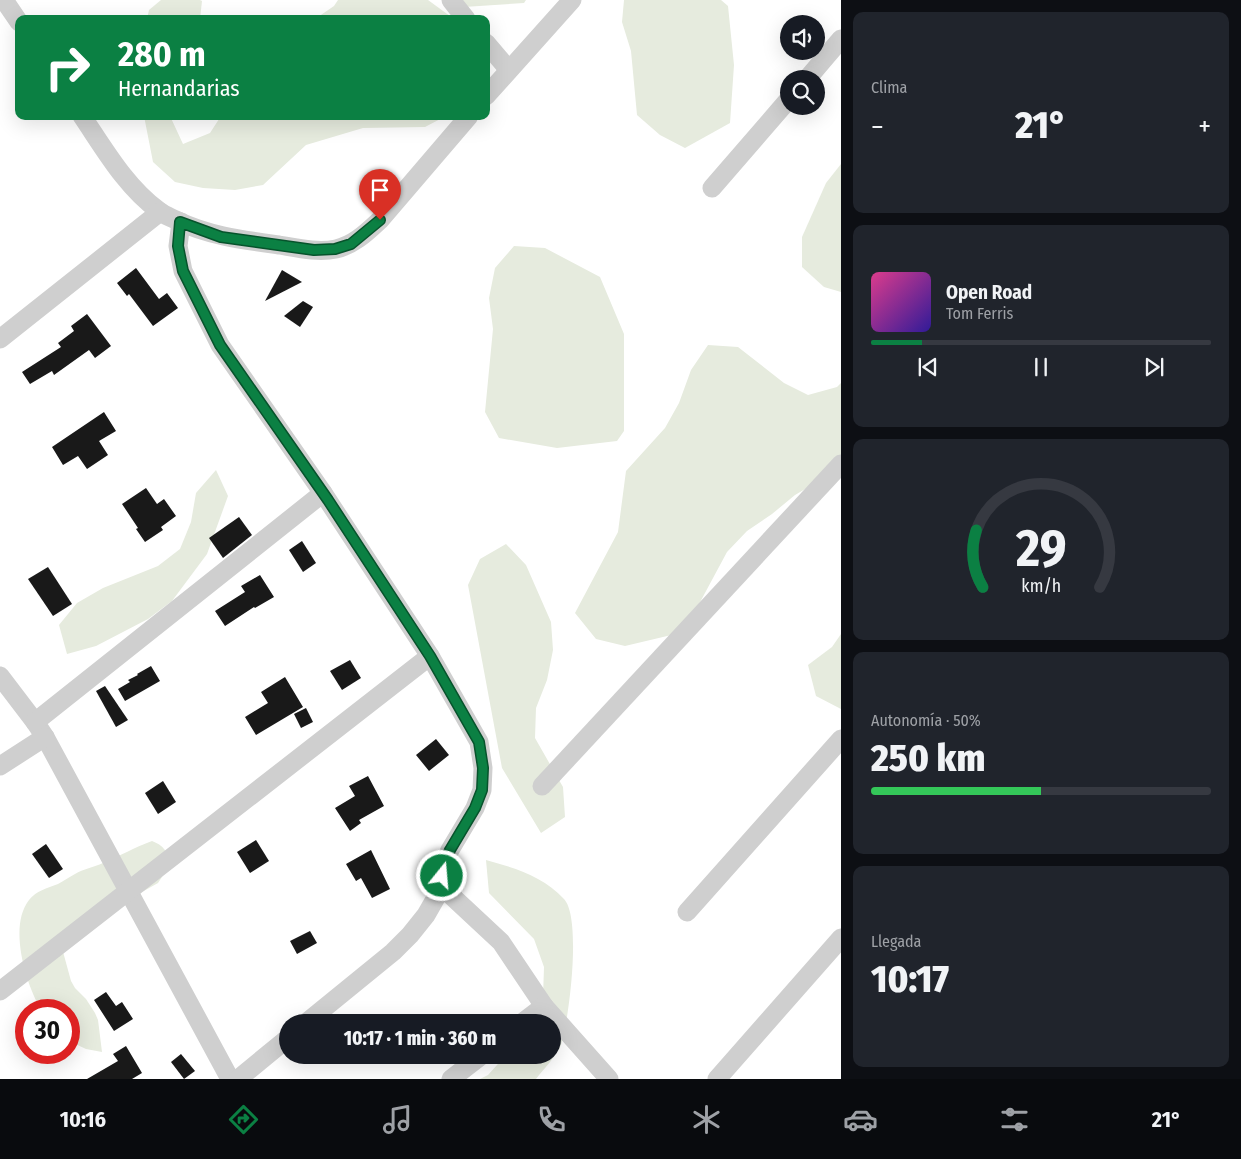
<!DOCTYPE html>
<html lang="es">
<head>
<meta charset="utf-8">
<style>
  :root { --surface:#171b24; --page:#20242c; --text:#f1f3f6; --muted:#9ea1a6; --line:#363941; --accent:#0b8043 }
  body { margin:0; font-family:"Fira Sans Condensed",sans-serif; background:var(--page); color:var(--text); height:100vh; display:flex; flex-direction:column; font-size:19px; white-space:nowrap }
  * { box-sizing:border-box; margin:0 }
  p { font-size:16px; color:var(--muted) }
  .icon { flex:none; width:28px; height:28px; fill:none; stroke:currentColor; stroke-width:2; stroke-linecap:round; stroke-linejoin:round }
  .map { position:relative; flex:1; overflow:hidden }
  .sheet { display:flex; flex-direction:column; gap:12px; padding:12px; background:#0d0f14; width:400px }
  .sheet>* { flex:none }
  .top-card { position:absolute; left:15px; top:15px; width:475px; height:105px; border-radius:10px; box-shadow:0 5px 20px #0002; background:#0b8043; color:#fff; overflow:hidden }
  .buttons { position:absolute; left:780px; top:15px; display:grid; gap:10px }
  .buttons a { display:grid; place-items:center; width:45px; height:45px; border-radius:50%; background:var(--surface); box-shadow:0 5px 20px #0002; font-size:25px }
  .speed { position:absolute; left:15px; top:999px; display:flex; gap:10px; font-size:25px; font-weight:700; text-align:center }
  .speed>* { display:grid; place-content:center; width:65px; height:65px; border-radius:50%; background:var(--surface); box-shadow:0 5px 20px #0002; line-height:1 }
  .speed .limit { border:8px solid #d22; background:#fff; color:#111 }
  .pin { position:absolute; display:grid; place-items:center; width:42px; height:42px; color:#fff; margin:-51px -21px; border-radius:50% 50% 50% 0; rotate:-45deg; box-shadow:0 0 5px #0007 }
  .pin .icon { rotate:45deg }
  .me { position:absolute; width:55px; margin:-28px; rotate:17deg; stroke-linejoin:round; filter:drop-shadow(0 0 4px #0008) }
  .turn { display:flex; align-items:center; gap:18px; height:105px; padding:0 20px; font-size:22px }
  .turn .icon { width:65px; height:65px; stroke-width:2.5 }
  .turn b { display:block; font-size:35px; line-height:42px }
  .big { font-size:38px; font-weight:800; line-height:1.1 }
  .sheet .widget { flex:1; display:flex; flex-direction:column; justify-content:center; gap:8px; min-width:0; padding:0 18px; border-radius:10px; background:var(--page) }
  .sheet .dial { align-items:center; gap:0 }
  .dial svg { height:130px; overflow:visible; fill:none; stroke:var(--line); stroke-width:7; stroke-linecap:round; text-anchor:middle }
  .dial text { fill:var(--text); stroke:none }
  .song { display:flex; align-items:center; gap:15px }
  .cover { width:60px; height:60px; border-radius:8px; background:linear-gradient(135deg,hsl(330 70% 55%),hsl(250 70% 35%)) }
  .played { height:5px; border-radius:2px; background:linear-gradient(90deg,var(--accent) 15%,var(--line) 15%) }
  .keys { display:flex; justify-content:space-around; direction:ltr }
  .heat { display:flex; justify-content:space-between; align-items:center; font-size:28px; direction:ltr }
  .charge { height:8px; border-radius:4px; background:linear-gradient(90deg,#34c759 50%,var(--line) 0) }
  .trip { position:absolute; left:279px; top:1014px; width:282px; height:50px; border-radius:25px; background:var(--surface); box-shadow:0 5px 20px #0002; font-weight:800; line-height:50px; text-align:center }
  .menu { display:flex; height:80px; justify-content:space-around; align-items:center; background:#090b0e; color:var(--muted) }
  .menu .icon { width:35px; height:35px }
  .menu .active { color:var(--accent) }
  .menu b { font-size:22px; color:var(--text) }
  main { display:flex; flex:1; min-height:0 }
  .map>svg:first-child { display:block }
  .green { fill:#e6ebde }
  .building { fill:#191919 }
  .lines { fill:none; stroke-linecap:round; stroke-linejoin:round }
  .minor { stroke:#cfcfcf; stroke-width:19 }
  .route-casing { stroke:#07532c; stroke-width:12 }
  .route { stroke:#0b8043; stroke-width:9 }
</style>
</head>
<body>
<main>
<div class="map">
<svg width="841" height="1079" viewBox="0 0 841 1079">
  <rect width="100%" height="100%" fill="#fff"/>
  <g class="green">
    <path d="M161,0h39l2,1 -2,18h-53l2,-9z"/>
    <path d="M338,0h90l26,19h-139l19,-13z"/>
    <path d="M457,0h69l-2,3 -60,4z"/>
    <path d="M624,0h97l7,6 6,59 -4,58 -45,25 -25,-13 -23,-20 -6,-64 -9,-29z"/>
    <path d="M144,116h26l13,28 27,-11 11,-17h225l-21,11 -62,1 -57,17 -43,40 -28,5 -32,-2 -28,-6 -22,-20z"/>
    <path d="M841,164v128l-17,-5 -22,-20v-30l24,-54z"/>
    <path d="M514,246l31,2 55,29 24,57v97l-7,10 -60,7 -58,-10 -14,-26 8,-83 -4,-31 6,-30z"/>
    <path d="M708,345l30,2 46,36 24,12 29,-8 4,-4v85l-46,27 -23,19 -25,17 -20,21 -43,80 -59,14 -29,-7 -21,-26 43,-81 8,-61 39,-43 14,-25 12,-33z"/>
    <path d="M216,470l12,26 -21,58 -35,47 -24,18 -52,27 -29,8 -8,-29 18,-22 26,-15 55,-22 22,-17 11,-27 5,-29z"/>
    <path d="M506,544l20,21 25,57 2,28 -6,30 -11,28 -1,30 28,49 2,30 -24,16 -39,-65 -34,-183 12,-26z"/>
    <path d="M841,634v75l-25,-13 -8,-31 24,-18z"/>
    <path d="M152,841c11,4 16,11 19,22l-13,20 -16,9 -80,56 9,33 4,7 11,11 9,14 3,7 4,32 -16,-3 -17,-8v-31h-28c-15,-26 -33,-83 -12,-110 7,-9 18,-12 29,-16 6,-3 11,-7 17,-10 8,-5 19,-7 28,-11 17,-7 32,-16 49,-22z"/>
    <path d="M486,860c29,8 57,16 78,39 18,19 5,121 -3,146 -4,10 -18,25 -25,34h-56l8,-4 18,-20h46v-33h-24l15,-25 1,-30 -10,-28 -45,-46z"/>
  </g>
  <g class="building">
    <path d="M136,268l23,31 8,-6 11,15 -25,18 -24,-32 -2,2 -10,-13z"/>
    <path d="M282,270l20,12 -37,19z"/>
    <path d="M303,301l10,6 -13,20 -16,-11z"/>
    <path d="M87,314l24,32 -16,12 -6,-8 -35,25 -2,-4 -22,13 -8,-12 39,-25 -3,-4 16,-12 -3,-5z"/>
    <path d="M104,412l12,19 -17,10 9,14 -21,14 -9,-13 -15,9 -11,-18z"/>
    <path d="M146,488l11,16 7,-5 12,17 -15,11 2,3 -18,12 -9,-13 2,-1 -16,-24z"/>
    <path d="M239,517l13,18 -29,23 -14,-20z"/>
    <path d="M302,541l14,22 -13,9 -14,-22z"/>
    <path d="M48,567l24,37 -19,12 -25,-37z"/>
    <path d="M260,575l14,22 -19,11 -1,-1 -29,19 -10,-15 30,-19 -4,-6z"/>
    <path d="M350,660l11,18 -19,12 -12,-19z"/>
    <path d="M151,666l9,15 -35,20 -7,-12 12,-7 -2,-2 10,-5 -1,-1z"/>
    <path d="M285,677l18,30 -47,28 -11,-18 23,-14 -7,-11z"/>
    <path d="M105,686l23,34 -12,7 -20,-36z"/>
    <path d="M306,708l7,14 -12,6 -7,-14z"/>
    <path d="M436,739l13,16 -20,16 -13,-16z"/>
    <path d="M368,776l16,30 -25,14 2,3 -11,8 -15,-23 20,-12 -6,-10z"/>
    <path d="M163,781l13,21 -18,12 -13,-21z"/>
    <path d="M256,840l13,21 -19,12 -13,-21z"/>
    <path d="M46,844l17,25 -14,9 -17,-24z"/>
    <path d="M371,850l19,39 -18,9 -11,-20 -5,3 -10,-17z"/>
    <path d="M310,931l7,12 -20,11 -7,-13z"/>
    <path d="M106,992l10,14 6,-4 11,17 -19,12 -20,-31z"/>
    <path d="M126,1046l16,27 -10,6h-45l31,-18 -5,-7z"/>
    <path d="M181,1054l14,17 -11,8 -13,-17z"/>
  </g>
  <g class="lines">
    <g class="minor">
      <path d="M4,0l15,22"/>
      <path d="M451,0l15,19"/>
      <path d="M486,43l23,27"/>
      <path d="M807,79l34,-40"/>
      <path d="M486,96l86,-96"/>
      <path d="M82,116c23,34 44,71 77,95 5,4 11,6 17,9 33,16 67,20 103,25 18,3 39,8 57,4 18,-4 31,-17 44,-29l89,-104"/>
      <path d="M712,188l77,-89"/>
      <path d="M181,222l-3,24 5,25 37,74 103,148 107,163 49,86 4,26 -1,22 -7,18 -25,42 -7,16 -1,21 -16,28 -16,20 -17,17 -86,70"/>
      <path d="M0,339l160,-127"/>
      <path d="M0,676l35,46 10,15 185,342"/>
      <path d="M35,722l288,-229"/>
      <path d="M0,766l45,-29"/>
      <path d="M542,786l299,-322"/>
      <path d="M442,887l59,55 43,64 65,73"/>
      <path d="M687,912l154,-173"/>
      <path d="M0,991l430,-335"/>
      <path d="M523,1022l21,-16"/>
      <path d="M238,1079l50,-41"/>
      <path d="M451,1079l31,-24"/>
      <path d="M717,1079l124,-141"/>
    </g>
  </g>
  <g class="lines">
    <g class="route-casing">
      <path id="route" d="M380,220l-29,24 -16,5 -21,1 -93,-13 -41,-15 -2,24 5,25 37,74 108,155 102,156 49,86 4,26 -1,22 -7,18 -25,42 -7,16 -1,10"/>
    </g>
    <use href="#route" class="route"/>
  </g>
</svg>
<div class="buttons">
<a><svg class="icon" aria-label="sound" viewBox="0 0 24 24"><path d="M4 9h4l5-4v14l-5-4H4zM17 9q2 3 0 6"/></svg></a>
<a><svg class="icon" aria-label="search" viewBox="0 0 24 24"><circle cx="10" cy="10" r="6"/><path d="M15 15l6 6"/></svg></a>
</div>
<div class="speed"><div class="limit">30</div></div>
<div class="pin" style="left:380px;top:220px;background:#d93025"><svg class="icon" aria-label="arrive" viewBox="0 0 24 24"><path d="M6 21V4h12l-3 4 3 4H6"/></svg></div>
<svg class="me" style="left:442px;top:876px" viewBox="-20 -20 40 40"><circle r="17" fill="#0b8043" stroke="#fff" stroke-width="3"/><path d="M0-11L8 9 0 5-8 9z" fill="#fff"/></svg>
<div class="trip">10:17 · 1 min · 360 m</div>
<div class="top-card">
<div class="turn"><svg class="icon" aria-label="right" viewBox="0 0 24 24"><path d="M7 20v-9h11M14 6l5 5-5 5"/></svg><div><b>280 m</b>Hernandarias</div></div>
</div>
</div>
<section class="sheet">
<div class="widget"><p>Clima</p>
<div class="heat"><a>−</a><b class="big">21°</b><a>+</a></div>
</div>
<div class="widget">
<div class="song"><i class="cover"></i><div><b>Open Road</b><p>Tom Ferris</p></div></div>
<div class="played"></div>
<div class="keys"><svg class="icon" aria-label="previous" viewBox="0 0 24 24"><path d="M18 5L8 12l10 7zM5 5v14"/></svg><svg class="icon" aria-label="pause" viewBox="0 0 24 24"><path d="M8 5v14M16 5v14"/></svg><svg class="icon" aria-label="next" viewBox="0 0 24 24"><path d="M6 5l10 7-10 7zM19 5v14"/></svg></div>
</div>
<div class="widget dial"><svg viewBox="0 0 100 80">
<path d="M14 69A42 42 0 1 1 86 69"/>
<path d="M14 69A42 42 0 0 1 10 34" stroke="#0b8043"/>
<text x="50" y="56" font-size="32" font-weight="700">29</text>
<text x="50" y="72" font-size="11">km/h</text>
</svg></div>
<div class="widget"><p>Autonomía · 50%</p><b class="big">250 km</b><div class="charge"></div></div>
<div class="widget"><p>Llegada</p><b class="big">10:17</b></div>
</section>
</main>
<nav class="menu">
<b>10:16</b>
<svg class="icon active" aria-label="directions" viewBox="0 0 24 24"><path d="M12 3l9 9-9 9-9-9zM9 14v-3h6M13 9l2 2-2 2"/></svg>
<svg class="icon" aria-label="music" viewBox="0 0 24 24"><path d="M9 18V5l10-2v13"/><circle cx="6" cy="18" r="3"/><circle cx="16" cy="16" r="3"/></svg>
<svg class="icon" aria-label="phone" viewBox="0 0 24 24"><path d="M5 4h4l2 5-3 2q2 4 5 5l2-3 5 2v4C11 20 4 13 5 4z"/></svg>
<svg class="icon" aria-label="climate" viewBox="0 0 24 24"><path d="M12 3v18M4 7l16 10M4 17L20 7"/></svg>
<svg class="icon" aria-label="car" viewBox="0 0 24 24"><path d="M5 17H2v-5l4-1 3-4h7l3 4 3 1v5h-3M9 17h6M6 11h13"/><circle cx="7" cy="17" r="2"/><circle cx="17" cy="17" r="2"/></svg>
<svg class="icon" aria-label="filters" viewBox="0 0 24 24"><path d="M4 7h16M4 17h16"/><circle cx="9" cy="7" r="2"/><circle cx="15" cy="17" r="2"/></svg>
<b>21°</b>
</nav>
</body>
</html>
